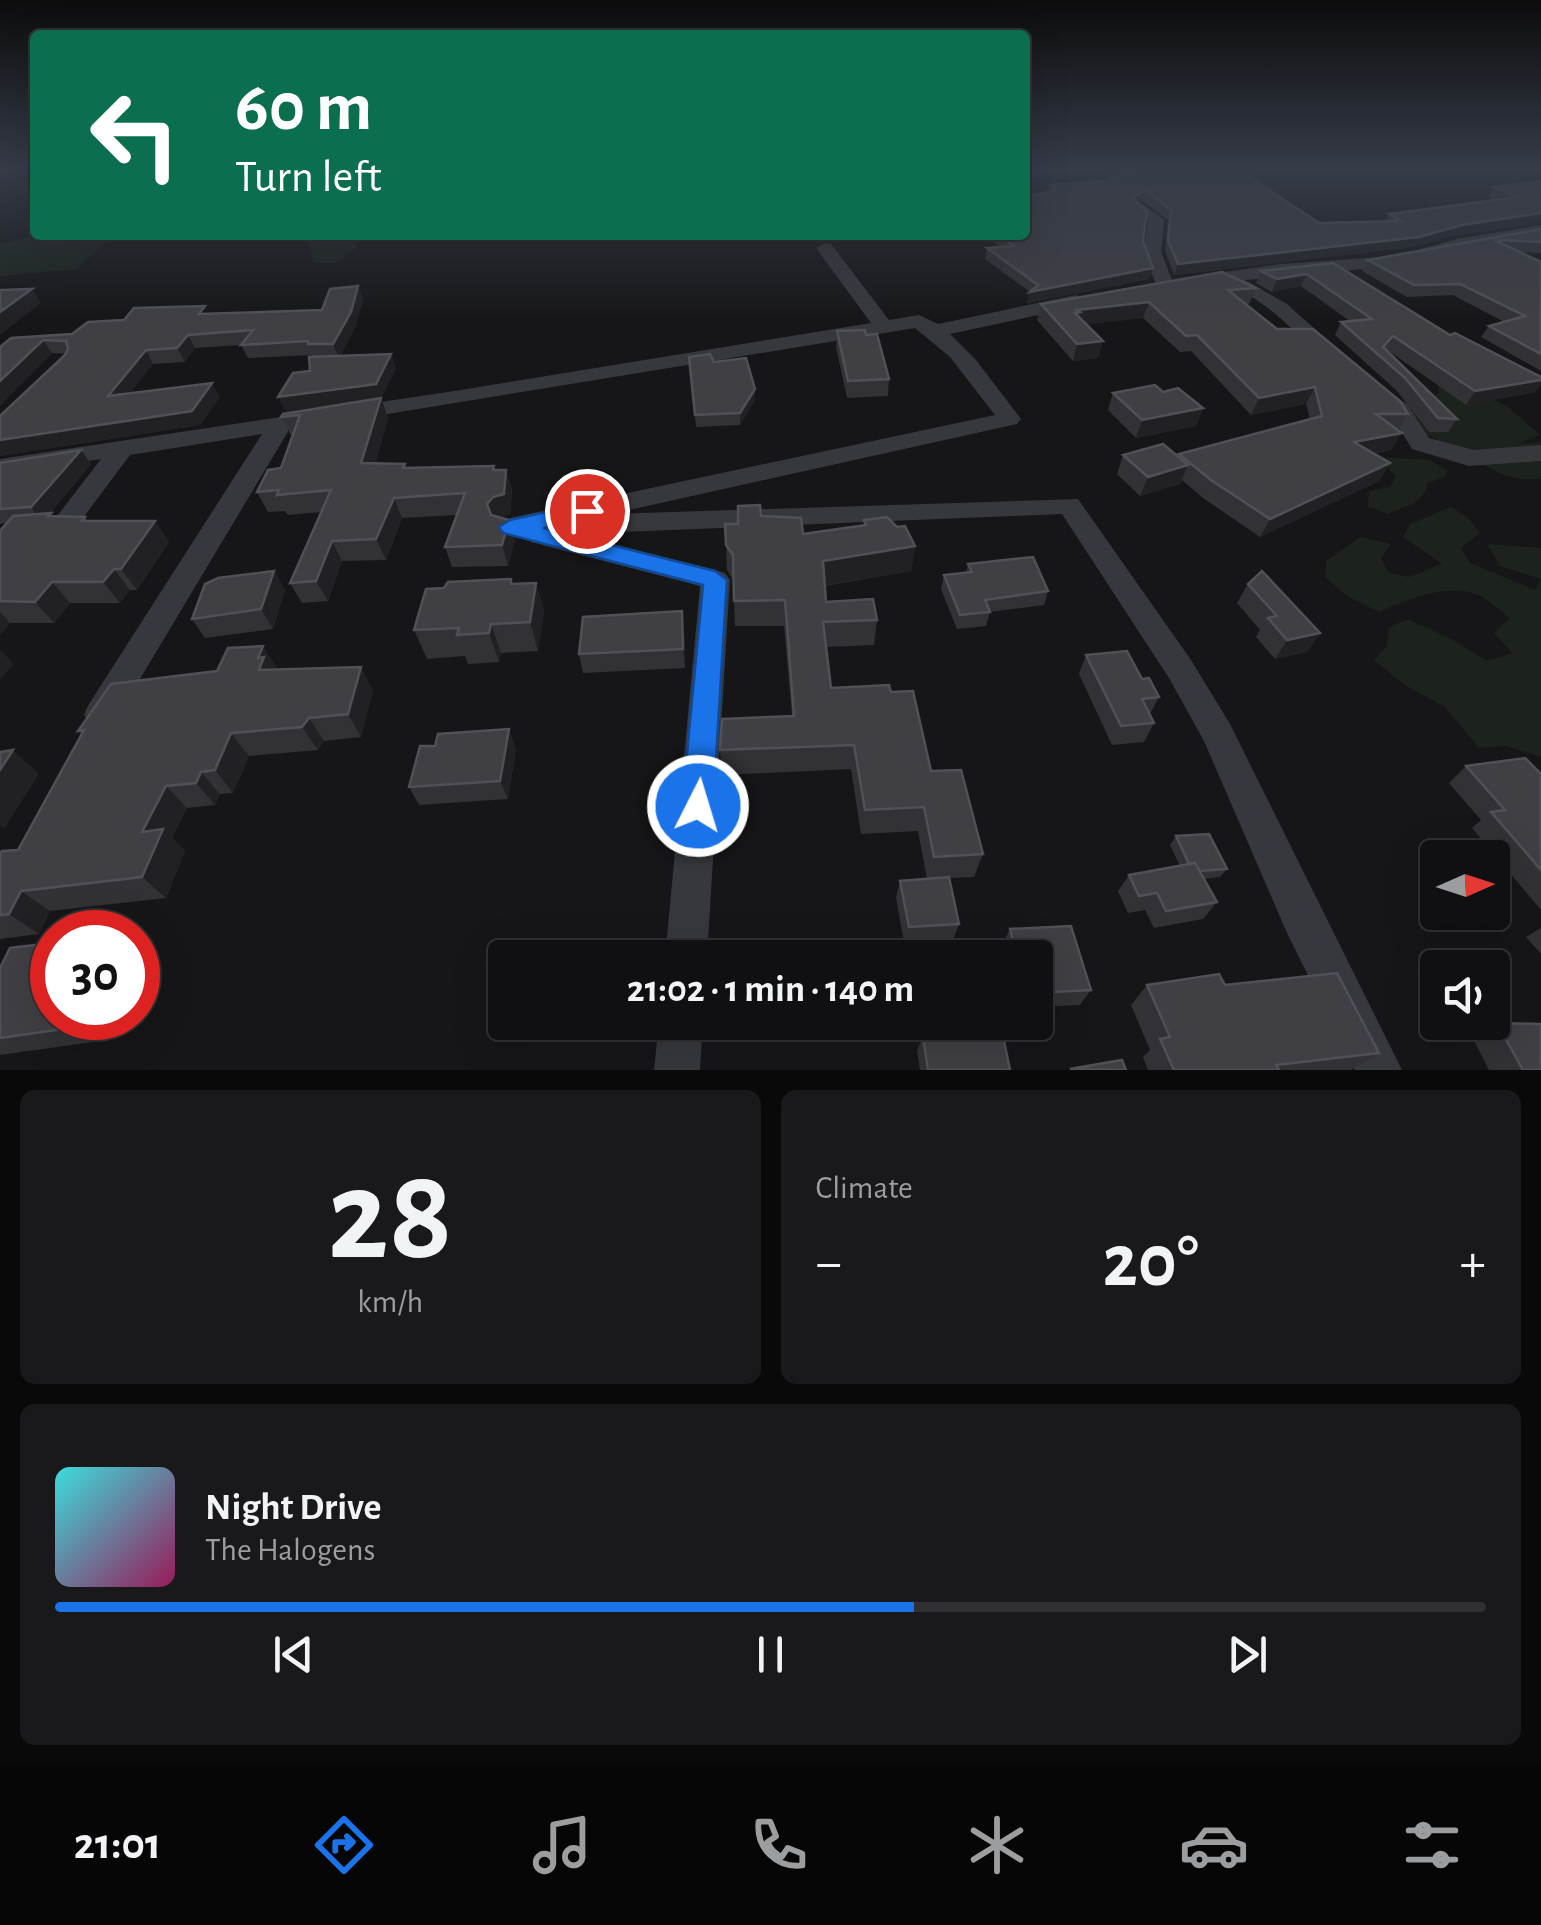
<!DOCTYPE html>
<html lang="en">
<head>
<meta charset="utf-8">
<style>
  :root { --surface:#101012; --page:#19191b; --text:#f1f3f6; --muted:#9c9d9f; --line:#303032; --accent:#1a73e8 }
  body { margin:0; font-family:"Alegreya Sans",sans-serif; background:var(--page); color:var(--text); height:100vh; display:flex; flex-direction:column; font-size:38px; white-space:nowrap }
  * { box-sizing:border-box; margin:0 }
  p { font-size:32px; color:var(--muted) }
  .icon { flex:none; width:55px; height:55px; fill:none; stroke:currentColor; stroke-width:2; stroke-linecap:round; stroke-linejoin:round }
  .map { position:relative; height:1070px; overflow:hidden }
  .drawer { display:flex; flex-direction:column; gap:20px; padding:20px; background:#09090a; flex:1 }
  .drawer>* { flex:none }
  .top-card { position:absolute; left:30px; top:30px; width:1000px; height:210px; border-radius:10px; box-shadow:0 10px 40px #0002,0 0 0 2px var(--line); background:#0b6e4f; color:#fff; overflow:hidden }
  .needle { width:65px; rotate:87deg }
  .buttons { position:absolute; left:1420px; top:840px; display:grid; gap:20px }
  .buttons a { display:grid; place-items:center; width:90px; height:90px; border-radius:10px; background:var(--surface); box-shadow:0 10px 40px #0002,0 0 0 2px var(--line); font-size:50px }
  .speed { position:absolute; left:30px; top:910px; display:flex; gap:20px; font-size:50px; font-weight:700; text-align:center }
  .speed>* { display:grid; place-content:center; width:130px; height:130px; border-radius:50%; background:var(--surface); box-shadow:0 10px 40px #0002,0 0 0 2px var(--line); line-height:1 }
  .speed .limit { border:15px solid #d22; background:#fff; color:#111 }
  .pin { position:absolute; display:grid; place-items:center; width:85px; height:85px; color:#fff; margin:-42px; border:5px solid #fff; border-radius:50%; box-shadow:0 2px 10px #0007 }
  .me { position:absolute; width:110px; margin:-55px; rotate:5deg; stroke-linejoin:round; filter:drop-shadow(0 0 8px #0008) }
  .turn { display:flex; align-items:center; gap:35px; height:210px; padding:0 40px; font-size:45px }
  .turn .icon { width:130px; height:130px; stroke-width:2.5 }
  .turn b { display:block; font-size:70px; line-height:85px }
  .big { font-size:75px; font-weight:700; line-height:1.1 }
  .drawer .card { flex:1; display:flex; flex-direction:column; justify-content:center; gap:15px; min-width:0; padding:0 35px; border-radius:15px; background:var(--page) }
  .drawer .dial { align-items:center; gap:0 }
  .dial b { font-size:130px; line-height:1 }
  .song { display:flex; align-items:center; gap:30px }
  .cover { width:120px; height:120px; border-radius:15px; background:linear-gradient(135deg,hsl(180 70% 55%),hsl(330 70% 35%)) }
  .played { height:10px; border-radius:5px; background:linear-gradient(90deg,var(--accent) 60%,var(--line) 60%) }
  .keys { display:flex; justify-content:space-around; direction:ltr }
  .heat { display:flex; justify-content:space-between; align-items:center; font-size:55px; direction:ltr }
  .drawer .tiles { flex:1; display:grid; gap:20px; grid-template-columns:1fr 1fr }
  .card:last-child { grid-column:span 2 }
  .trip { position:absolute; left:488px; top:940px; width:565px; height:100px; border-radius:10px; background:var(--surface); box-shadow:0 10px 40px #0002,0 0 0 2px var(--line); font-weight:700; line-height:100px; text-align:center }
  .tabs { display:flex; height:160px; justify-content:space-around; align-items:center; background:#060607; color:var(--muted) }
  .tabs .icon { width:70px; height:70px }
  .tabs .on { color:var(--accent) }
  .tabs b { font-size:45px; color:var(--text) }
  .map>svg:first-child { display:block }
  .green { fill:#1c231d }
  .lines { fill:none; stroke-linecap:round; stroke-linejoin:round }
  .street { fill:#37383d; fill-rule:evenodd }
  .wall { fill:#323236 }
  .shaded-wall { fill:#212124 }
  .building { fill:#3f3f44; stroke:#4f5156; stroke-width:2.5 }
  .route { fill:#1a73e8; stroke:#114b97; stroke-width:2.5 }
</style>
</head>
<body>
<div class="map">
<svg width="1541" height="1070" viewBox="0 0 1541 1070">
  <rect width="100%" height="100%" fill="#161618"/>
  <g class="green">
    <path d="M36,235h77l-36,34 -77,7v-32z"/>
    <path d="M338,235h11l9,11 -21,17h-23l-5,-19z"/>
    <path d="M1457,381l51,26 32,28 -22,9 23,-2v37c-32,2 -42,-5 -68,-21 -33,-21 -45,-15 -74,-49l40,-16 -1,-9z"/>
    <path d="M1379,457l50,3 19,11 -4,6 -16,6c-4,21 -24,24 -41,31l-19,-8 1,-15 21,-4 6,-10z"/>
    <path d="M1451,507l16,10 13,16 -19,15 9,15 65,27 6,-11v178l-35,-11 -27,2 -34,-41 -42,-23 -29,-24 13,-14 2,-19 19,-8 43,20 36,22 25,-8 -18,-20 16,-15c-10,-7 -22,-20 -34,-24 -29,-11 -71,6 -97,18l-32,-16 -22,-19 1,-16 35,-24 30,7 -10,14 8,15 20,4 33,-13 -39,-27 7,-13z"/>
    <path d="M1487,544l54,4v31l-41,-13z"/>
  </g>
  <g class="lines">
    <g class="street">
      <path d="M0,170h15l-15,4z"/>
      <path d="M1142,204l22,16 -3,32 13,33 -2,4h-14l-15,-37 5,-31 -14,-12z"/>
      <path d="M1541,225v10l-80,13 -66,18 -150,14 42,24 48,43 3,4 -3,4h-14c-26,-22 -50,-50 -81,-64 -18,-7 -41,0 -52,-9l9,-6 84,-12 114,-8 62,-17z"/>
      <path d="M825,243l6,1 58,76 30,-5 19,9 138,-29 10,6 -10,6 -126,27 26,26 45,59 -4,5 -406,90 467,-15 113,161 39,64 172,346h-47l-68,-137 -83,-192 -35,-63 -107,-164 -489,20 142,36 10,3 5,7 -23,378h-42l35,-372 -169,-44 -3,-7 -28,-2 -4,-6 4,-6 10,-3 485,-103 -45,-58 -35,-29 -626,102 -176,294 -12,4 -12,-4 -5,-10 5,-10 173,-270 -132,21 -53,71h-20l-3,-6 47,-61 -101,16v-16l461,-69 410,-67 -55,-75z"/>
      <path d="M1380,388l27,16 22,34 45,12 67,-5v16l-72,5 -57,-17 -22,-36 -21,-18z"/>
      <path d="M659,1022h44l-3,48h-46z"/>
    </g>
  </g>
  <g class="wall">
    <path d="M1116,170h123l80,53 66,-2 4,-7 106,-14 -7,-3 6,-10 47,-6v42l-85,12 -43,12 -239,28 -9,-24 3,-31 -26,-20 -4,3 5,38 10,27 -4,11 -122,24 3,-11 -45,-33 2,-11 13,-1 -14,-12h39l24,-43 2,-7 56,-5 1,-5 12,-2z"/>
    <path d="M1541,229v24l-21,-1 21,10v109l-60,-34 8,-11 15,-4 -51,-27 -46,2 -45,-26 6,-11z"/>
    <path d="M1333,263l117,72 91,42v7l-6,8 -69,13 -80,-56 71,70 -9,13h-19l-32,-41 -62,-56 6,-13h10l-50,-36 -29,6 -16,-9 5,-12z"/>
    <path d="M358,286l5,13 -7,26 -16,31 56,12 -15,30 7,20 -13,45 32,5 99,2 6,20 -2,24 -10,3 15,23 -7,26 -56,1 -7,-20 12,-32 -55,3 -16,42 -44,1 -14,40 -26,2 -12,-20 31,-71 -33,3 -3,-4 -17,1 -11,-20 24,-24 11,-31 -11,-20 94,-18 -90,12 25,-40 2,-16 -64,3 -7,-13 -46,3 -10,14 -32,2 -23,29 90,4 -20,28 -200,31 66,-102 -14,-1 -52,52v-58l72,-13 137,-20 113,-4z"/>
    <path d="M1256,288l-7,16h-4l32,25 131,85 -10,16 -7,20 -18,4 17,9 -11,18 -119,56 -57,-39 -21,-18 -2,4 -40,12 -23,-22 6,-19 55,2 1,-3 131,-35 -4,-15 -55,11 -60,-64 -11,1 -37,-34 -56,6 16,17 -5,17 -25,3 -36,-41 4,-16z"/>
    <path d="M837,331l29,4 23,44 -1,17 -41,2 -11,-51z"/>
    <path d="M689,357l25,5 41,27v11l-15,25 -44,2z"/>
    <path d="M1163,392l40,16 -7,18 -60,12 -28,-28 5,-17z"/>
    <path d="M81,450l10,14 -41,49 4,3 31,1 3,4h67l14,21 -32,48h-7l-10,13h-50l-16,20h-44l-10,12v-104l7,-8 -7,1v-61z"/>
    <path d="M864,520l51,26 -4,25 -86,15 1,16 51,18 -3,25 -48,2 5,41 60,4 40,79 52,83 -9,23 -25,1 10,46 -6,16 -49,3 -8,-46 4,-16 27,-2 -9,-48 -57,3 -10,-65 -129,6 -2,-25 72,-34 -8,-90h-49l-2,-46 -6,-10 -2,-46h13l65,10 60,-8z"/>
    <path d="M968,564l80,27 -4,14 -54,7 -4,14 -29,3 -16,-40 3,-14 22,-2z"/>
    <path d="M274,571l11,19 -12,39 -68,9 -13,-19z"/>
    <path d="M536,583l8,28 -6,40 -37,2 -2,9 -31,2 -3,-8 -38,3 -13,-29 99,-46z"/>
    <path d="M1248,584l72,49 -13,19 -32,7 -19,-22 4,-7 -23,-27z"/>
    <path d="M684,630l1,38 -102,5 -4,-19z"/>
    <path d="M1086,655l56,24 17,18 -9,17 4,9 -10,19 -32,3 -33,-71z"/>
    <path d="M373,690l-12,47 -37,4 -6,9 -69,6 -16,37 -13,1 -5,11 -28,3 -15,30 13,13 -19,47 -116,13 -11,23 -39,5v-85l18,-4 64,-116 -4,-3z"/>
    <path d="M435,746l81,2 -8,51 -89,6 -10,-18z"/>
    <path d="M1466,766l75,8v136l-69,-82 9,-8 -32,-37z"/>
    <path d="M1176,836l51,33 -7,8 -16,2 13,23 -14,17 -49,9 -9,-18 -17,3 -10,-22 11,-16 51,-9 -10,-21z"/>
    <path d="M1541,928v26l-15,-17z"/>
    <path d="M1010,929l81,61 -11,15 -45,2v-49h-30l-3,-13z"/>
    <path d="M0,968l52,50h71l-9,21 -114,16z"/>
    <path d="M1147,985h78l154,68 -28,17h-203l-5,-13 7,-7 -19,-45z"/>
    <path d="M944,1022h37l1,5 28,43h-90l-3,-20 6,-13 19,-1 -1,-7z"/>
    <path d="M1497,1023l44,47h-52l-17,-33z"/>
  </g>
  <g class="shaded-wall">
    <path d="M1145,190l-3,10 -12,9 3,-11z"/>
    <path d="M1541,213v10l-85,12 -43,12 -239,28 4,-11z"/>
    <path d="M1153,268l-4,11 -122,24 3,-11z"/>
    <path d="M1307,274l-6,12 -29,6 5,-13z"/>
    <path d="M358,286l5,13 -7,26 -17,33 -6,-14z"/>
    <path d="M32,289l9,14 -41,32v-23z"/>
    <path d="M1149,302l-6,16 -67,8 4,-14 -3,-2z"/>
    <path d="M188,335l7,13 -10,14 -8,-14z"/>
    <path d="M43,340l9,13 -52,52v-24z"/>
    <path d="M1103,341l-5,17 -25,3 4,-17z"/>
    <path d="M146,350l7,14 -36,46 -9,-14z"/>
    <path d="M391,354l5,14 -15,30 7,20 -18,66 -9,-21 20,-65 -96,13 -7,-14z"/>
    <path d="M1541,380v4l-6,8 -69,13 9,-14z"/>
    <path d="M212,383l8,14 -20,28 -200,31v-16z"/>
    <path d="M1315,387l-9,17 -55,11 8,-17z"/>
    <path d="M755,389v11l-15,25v-12z"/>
    <path d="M1203,408l-7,18 -60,12 6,-18z"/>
    <path d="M1402,433l-11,17 -48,10 11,-18z"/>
    <path d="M81,450l10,14 -49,58 -11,-15z"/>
    <path d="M1390,463l-11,18 -119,56 10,-18z"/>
    <path d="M1188,465l-8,19 -40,12 8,-19z"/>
    <path d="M506,470l6,20 -2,24 -11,3 -6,8 -6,-21z"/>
    <path d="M394,498l8,20 -16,42 -10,-21z"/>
    <path d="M509,520l6,20 -7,26 -6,-21z"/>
    <path d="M155,521l14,21 -32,48 -16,-21z"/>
    <path d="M332,541l10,20 -14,40 -12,-20z"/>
    <path d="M915,546l-4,25 -90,15 2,-25z"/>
    <path d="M114,569l16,21 -10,13 -17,-21z"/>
    <path d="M274,571l11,19 -12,39 -12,-20z"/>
    <path d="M52,582l18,21 -16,20 -19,-21z"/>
    <path d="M536,583l8,28 -6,40 -8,-29z"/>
    <path d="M682,611l2,19 1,38 -2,-19z"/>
    <path d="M0,612l10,11 -10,12z"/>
    <path d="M491,624l10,29 -2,9 -10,-29z"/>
    <path d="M1320,633l-13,19 -32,7 12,-19z"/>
    <path d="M263,646l15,23 -19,1 -1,-12z"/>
    <path d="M0,649l14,15 -14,16z"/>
    <path d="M361,667l12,23 -12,47 -13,-23z"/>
    <path d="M309,718l15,23 -6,9 -16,-23z"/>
    <path d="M509,729l7,19 -8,51 -8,-18z"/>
    <path d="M231,733l18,23 -16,37 -18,-23z"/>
    <path d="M13,750l26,24 -35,55 -4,-3v-56z"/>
    <path d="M201,772l19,22 -5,11 -19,-22z"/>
    <path d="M166,786l21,22 -15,30 13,13 -19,47 -24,-21v-45z"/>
    <path d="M21,891l29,20 -11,23 -30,-20z"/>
    <path d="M120,923l12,9h-16z"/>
    <path d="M138,958l6,5 -6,17z"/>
    <path d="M94,1018h29l-9,21 -23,-14z"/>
  </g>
  <g class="building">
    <path d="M1133,170h106l80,53 82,-2 -12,-7 129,-17 -24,-10 47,-6v32l-79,12 -43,12 -241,27 -10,-23 3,-31 -26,-20 -12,8 14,14 -4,29 10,27 -123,24 8,-7 -51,-37 26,-2 -12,-11h24v-38l32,-7 -6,-5 65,-5 -8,-5 27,-3z"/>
    <path d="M1541,229v13l-47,-2 47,22v92l-52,-28 36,-10 -65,-32 -46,1 -46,-25z"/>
    <path d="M1333,263l117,72 5,-2 86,44v3l-66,11 -82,-55 -10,11 74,72 -19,-1 -33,-40 -64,-56 31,-3 -65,-45 -30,5 -16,-8z"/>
    <path d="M1222,272l34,16 -28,2 49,39h36l87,72 8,13h-32l26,19 -48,9 36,21 -120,56 -59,-39 -32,-26 143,-38 -7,-29 -56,11 -62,-63 -11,1 -37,-34 -72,8 3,2 -5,1 28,28 -26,3 -36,-40z"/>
    <path d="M358,286l-7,26 -18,32h-25v-3l-67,4 12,-15 -65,5 -11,13 -31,2 -38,46 104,-13 -20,28 -192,29v-24l65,-61 3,-6 -2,-8 -23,-1 -43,41v-34l11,-9 61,-4 16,-12 36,-2 10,-12 71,-2 -6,8 123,-4 8,-21z"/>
    <path d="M32,289l-32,23v-22z"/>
    <path d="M865,330l1,5 11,-1 12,45 -41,2 -11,-50z"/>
    <path d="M391,354l-15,30 -98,13 15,-24 17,-2 -1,-14z"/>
    <path d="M710,354l4,8 32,-4 9,31 -15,24 -45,2 -6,-58z"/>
    <path d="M1155,385l8,7 15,-4 25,20 -61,12 -29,-27z"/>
    <path d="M381,398l-20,65 44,1 -2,4 91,-2 -1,4h13l-2,24 -11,3 -6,7 4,11 18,5 -7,25 -57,2 20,-54 -71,5 -18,41 -44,2 -16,40 -26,2 41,-93 -54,5 2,-5 -22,2 11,-22 13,-2 19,-53 -19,2 2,-3z"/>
    <path d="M1163,444l25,21 -40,12 -25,-22z"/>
    <path d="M81,450l-50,57 -31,2v-46z"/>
    <path d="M760,505l1,11 40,2 2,16 63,-9 -2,-5 23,-3 10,10 8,-1 10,20 -92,15 3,41 47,-3 4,21 -54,2 8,66 58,-3 2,7 22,-1 18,80 30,-1 22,84 -49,3 -10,-50 -59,3 -11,-65 -134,5 2,-31 72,-3 -9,-116 -51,1 -1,-46 -7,-10 -1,-21h13v-18z"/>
    <path d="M51,513l-3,3 37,1 -3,4h73l-34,48h-7l-11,13h-51l-17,20 -35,-1v-70l13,-15z"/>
    <path d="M1033,557l15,34 -63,9 5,12 -30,3 -16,-40 28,-3 -4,-8z"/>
    <path d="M274,571l-13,38 -69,10 13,-35 13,-6z"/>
    <path d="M1262,571l58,62 -33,7 -19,-22 9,-2 -29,-32z"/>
    <path d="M511,579v5l25,-1 -6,39 -39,2 -2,9 -32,2 2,-7 -45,2 12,-41 18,-1 4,-6z"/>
    <path d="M682,611l1,38 -104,5 4,-37z"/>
    <path d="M263,646l-5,12 6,-1 -5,13 102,-3 -13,47 -39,4 -7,9 -71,6 -16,37 -14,2 -5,11 -30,3 -24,46 21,-3 -21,48 -121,14 -12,23 -9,1v-61l2,-3 16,-1 66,-120 -6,1 33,-47 106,-13 11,-23z"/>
    <path d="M1127,651l15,28 7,-1 10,19 -17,2 12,24 -33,3 -35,-71z"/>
    <path d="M509,729l-9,52 -91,6 11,-41h15l3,-12z"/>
    <path d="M13,750l-13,20v-18z"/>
    <path d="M1525,758l16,16v96l-50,-58 14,-2 -39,-44z"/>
    <path d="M1209,834l18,35 -28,2 -4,-8 -6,1 -13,-28z"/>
    <path d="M1195,863l22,39 -51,9 -9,-18 -18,3 -10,-21z"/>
    <path d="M949,877l10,47 -50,3 -9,-46z"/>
    <path d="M120,923l-4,9h-57l1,-1z"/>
    <path d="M1071,926l20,64 -56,3v-35h-18l-7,-29z"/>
    <path d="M52,943v75h42l-3,7 -91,13v-70l10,-20z"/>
    <path d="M1337,973l42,80 -103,12 3,5h-105l-14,-31 10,-2 -23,-52 72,-11 6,11z"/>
    <path d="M948,1022h33l1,5 19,-1 9,44h-82l-5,-33 27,-2z"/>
    <path d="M1497,1023l44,1v46h-18z"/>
    <path d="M1122,1060l4,10 -56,-1z"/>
  </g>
  <linearGradient id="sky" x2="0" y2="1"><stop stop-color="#0c0c0d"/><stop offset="0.53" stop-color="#363c48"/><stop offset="1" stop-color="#363c48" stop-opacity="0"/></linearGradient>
  <rect width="1541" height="320" fill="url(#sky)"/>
  <path class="route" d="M587,503l8,3 3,5 -3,5 -52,12 172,43 12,9 -14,226 -4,10 -11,5 -11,-5 -5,-10 21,-221 -200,-52 -4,-6 11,-7z"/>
</svg>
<div class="buttons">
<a><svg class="needle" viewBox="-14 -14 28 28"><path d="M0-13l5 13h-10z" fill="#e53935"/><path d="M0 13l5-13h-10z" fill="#9c9d9f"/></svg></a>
<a><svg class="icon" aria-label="sound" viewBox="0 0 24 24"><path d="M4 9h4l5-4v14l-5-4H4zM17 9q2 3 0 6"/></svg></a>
</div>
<div class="speed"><div class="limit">30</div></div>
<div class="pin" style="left:587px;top:511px;background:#d93025"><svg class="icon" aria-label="arrive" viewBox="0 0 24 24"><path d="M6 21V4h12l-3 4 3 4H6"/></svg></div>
<svg class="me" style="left:698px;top:806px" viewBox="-20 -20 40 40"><circle r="17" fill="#1a73e8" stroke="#fff" stroke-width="3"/><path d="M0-11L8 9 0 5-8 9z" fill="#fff"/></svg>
<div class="trip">21:02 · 1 min · 140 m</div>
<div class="top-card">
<div class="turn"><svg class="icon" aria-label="left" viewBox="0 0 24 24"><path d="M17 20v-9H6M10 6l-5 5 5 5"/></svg><div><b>60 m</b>Turn left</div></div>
</div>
</div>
<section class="drawer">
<div class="tiles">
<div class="card dial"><b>28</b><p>km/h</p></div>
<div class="card"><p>Climate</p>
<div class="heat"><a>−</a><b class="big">20°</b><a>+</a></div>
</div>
<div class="card">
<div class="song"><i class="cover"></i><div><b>Night Drive</b><p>The Halogens</p></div></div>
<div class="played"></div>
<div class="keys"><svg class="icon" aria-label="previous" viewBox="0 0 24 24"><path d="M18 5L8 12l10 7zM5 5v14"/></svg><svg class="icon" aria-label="pause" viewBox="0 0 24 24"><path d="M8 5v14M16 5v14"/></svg><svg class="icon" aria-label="next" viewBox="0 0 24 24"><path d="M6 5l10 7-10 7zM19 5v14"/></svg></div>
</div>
</div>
</section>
<nav class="tabs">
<b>21:01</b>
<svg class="icon on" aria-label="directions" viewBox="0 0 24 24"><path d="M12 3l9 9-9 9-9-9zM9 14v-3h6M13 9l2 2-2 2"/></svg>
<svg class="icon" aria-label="music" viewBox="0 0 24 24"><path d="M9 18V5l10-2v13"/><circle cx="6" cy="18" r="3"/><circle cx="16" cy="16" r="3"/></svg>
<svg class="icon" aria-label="phone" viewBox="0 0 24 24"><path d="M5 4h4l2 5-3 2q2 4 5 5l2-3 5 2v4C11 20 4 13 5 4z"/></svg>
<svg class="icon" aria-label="climate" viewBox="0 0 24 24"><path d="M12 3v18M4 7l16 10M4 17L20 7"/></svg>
<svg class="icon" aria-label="car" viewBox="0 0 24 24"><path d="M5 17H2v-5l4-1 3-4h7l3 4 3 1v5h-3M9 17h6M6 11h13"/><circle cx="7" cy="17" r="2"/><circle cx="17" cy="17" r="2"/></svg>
<svg class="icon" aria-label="filters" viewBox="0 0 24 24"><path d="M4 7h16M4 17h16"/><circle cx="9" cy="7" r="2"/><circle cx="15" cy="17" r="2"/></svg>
</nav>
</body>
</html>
